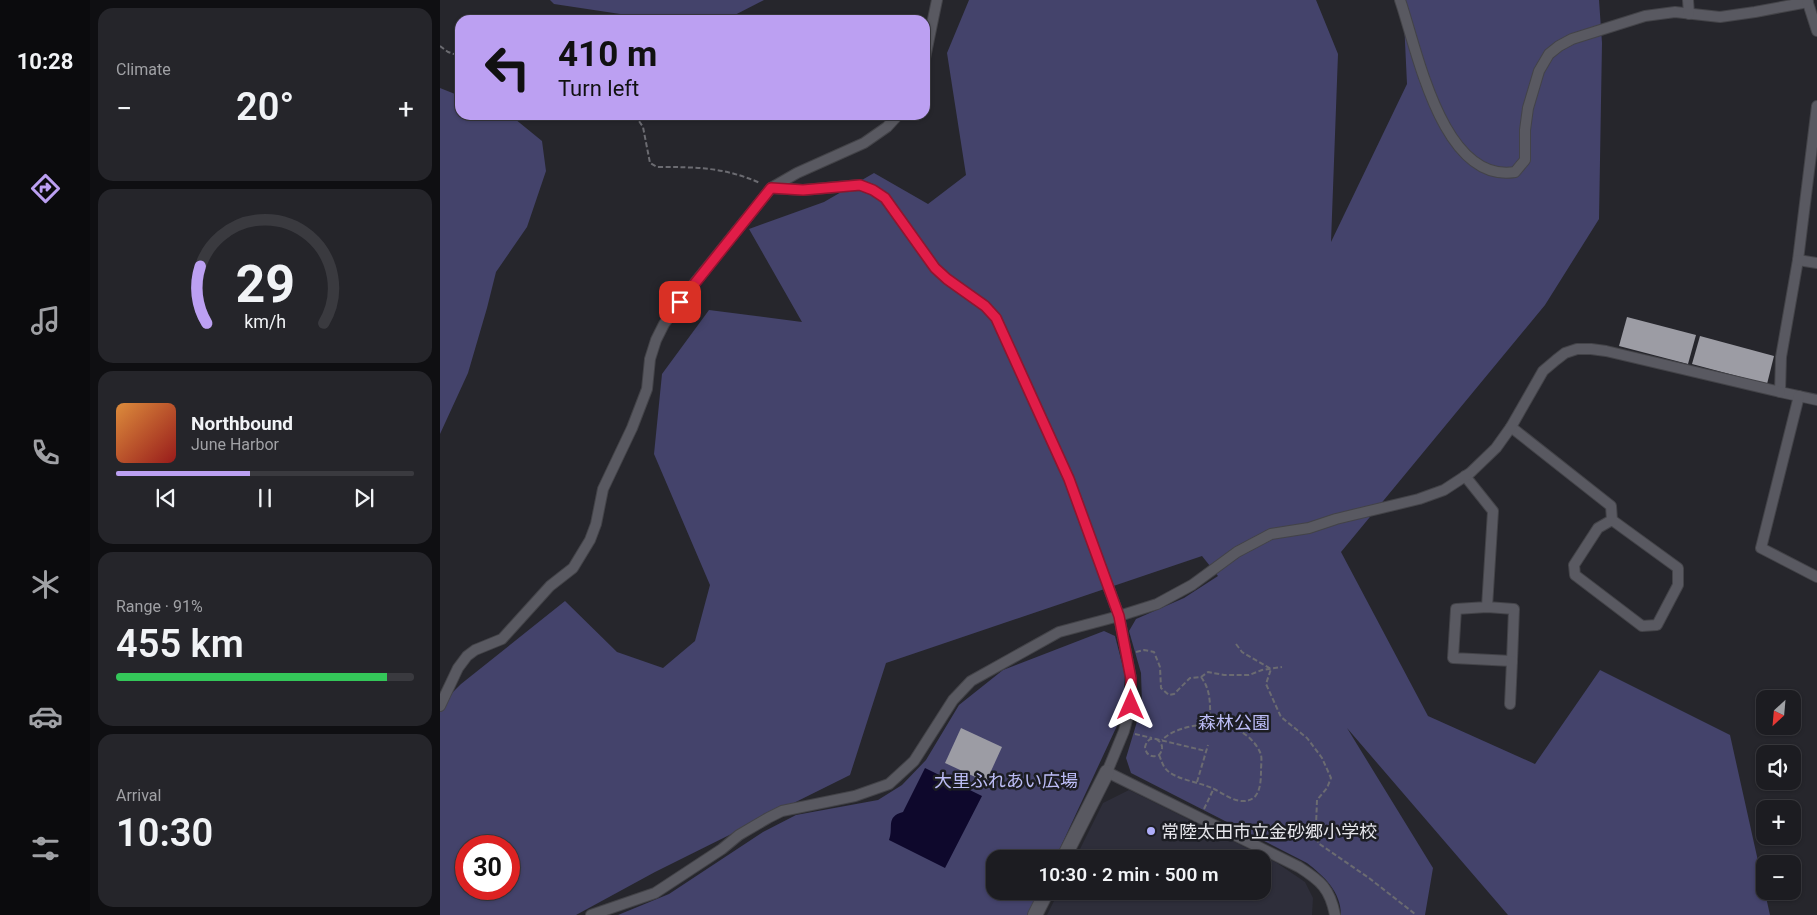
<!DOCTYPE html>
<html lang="en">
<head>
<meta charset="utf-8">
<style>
  :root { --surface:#1c1c21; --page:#25252a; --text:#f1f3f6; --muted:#a0a1a5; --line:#3a3a3f; --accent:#bca0f2 }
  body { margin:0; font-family:Roboto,"Noto Sans JP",sans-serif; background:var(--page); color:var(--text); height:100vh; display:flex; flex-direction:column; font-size:19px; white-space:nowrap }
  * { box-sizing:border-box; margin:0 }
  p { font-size:16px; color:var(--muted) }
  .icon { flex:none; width:28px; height:28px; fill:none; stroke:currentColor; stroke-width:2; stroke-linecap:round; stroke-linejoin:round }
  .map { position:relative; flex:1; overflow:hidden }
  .side { display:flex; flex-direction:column; gap:8px; padding:8px; background:#0f0f12; width:350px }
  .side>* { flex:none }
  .hud { position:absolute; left:15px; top:15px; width:475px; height:105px; border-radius:15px; box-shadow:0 1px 4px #0004,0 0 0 1px var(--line); background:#bca0f2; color:#111; overflow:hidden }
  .needle { width:32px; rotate:206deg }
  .fabs { position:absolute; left:1316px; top:690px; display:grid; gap:10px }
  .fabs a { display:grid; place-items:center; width:45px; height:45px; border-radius:10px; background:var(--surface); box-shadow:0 1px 4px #0004,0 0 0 1px var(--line); font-size:25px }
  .speed { position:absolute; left:15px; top:835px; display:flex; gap:10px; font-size:25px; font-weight:700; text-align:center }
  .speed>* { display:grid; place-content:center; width:65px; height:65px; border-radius:50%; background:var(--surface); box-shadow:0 1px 4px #0004,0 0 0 1px var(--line); line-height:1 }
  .speed .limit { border:8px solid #d22; background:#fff; color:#111 }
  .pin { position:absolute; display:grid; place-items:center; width:42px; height:42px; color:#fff; margin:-21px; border-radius:10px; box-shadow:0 2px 8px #0006 }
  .me { position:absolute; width:55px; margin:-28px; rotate:0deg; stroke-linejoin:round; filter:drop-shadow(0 0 4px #0008) }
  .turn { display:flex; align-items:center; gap:18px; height:105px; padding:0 20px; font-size:22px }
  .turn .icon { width:65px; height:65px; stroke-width:2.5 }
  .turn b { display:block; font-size:35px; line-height:42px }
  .big { font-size:38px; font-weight:600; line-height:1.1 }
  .side .tile { flex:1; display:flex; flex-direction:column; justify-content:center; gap:8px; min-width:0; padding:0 18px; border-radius:15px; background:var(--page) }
  .side .dial { align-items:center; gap:0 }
  .dial svg { height:130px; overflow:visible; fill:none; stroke:var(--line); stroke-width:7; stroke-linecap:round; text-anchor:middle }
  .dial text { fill:var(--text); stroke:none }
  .song { display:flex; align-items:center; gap:15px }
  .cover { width:60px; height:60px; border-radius:8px; background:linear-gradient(135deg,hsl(30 70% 55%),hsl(0 70% 35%)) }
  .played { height:5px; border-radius:2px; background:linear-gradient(90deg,var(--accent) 45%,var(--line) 45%) }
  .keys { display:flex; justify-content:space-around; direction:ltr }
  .heat { display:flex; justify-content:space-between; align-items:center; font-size:28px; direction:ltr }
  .charge { height:8px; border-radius:4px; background:linear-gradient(90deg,#34c759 91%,var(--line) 0) }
  .trip { position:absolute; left:546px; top:850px; width:285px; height:50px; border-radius:15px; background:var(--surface); box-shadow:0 1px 4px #0004,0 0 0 1px var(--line); font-weight:600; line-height:50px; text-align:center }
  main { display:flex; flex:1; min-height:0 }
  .menu { display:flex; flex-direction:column; width:90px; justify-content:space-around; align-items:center; background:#0b0b0d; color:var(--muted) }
  .menu .icon { width:35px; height:35px }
  .menu .current { color:var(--accent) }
  .menu b { font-size:22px; color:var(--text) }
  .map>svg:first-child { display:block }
  .built { fill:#2e2e3a }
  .green { fill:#44436b; fill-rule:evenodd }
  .water { fill:#0e082c }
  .building { fill:#9c9ca4 }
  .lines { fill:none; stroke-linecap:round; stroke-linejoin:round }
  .minor-casing { stroke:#434348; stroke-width:12 }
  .tertiary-casing { stroke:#434348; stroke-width:16 }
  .path { stroke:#6b6b71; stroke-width:2; stroke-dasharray:5 2.5; stroke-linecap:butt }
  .minor { stroke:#595961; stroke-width:10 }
  .tertiary { stroke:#595961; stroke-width:14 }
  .route-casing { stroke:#92132f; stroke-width:12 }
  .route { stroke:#e11d48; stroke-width:9 }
  .poi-dot { fill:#afaefa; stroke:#1c1d23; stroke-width:2 }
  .labels { text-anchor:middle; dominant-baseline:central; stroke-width:5; stroke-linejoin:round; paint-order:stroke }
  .park-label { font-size:18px; fill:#bcbdf6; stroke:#1c1d23 }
  .poi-label { font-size:18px; fill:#e6e6eb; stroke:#1c1d23; text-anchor:start }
</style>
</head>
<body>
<main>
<nav class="menu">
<b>10:28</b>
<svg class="icon current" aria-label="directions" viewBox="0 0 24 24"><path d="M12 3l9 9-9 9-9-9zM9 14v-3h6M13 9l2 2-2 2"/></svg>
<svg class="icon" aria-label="music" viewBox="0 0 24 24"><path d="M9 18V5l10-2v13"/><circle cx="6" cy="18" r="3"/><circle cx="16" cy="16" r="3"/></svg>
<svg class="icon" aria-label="phone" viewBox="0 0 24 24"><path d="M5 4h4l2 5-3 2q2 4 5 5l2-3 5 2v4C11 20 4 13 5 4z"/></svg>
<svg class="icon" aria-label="climate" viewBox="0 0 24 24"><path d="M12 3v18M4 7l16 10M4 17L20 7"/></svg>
<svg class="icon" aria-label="car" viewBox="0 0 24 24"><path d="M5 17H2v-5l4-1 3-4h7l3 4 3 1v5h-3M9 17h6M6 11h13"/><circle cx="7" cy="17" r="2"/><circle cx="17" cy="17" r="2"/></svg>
<svg class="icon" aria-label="filters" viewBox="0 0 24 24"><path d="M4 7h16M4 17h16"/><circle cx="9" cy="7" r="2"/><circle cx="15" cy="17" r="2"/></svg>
</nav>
<section class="side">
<div class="tile"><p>Climate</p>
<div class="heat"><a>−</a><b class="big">20°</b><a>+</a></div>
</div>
<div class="tile dial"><svg viewBox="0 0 100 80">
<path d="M14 69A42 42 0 1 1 86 69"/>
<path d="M14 69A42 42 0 0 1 10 34" stroke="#bca0f2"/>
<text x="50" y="56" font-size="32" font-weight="700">29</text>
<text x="50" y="72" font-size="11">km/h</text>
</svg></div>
<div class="tile">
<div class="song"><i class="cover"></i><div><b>Northbound</b><p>June Harbor</p></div></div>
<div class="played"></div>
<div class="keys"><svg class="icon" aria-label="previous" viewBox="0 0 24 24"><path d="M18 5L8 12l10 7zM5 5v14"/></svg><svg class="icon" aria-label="pause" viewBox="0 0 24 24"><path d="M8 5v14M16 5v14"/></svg><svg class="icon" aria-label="next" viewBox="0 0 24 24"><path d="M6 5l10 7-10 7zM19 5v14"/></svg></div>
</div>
<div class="tile"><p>Range · 91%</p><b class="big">455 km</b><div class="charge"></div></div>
<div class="tile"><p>Arrival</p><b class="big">10:30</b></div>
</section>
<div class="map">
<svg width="1377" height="915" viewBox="0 0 1377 915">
  <rect width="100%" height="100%" fill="#26262c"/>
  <path class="built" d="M689,790l148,73 28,19 8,16 -1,17h-265l12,-24h203v-32h-187l28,-56z"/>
  <g class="green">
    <path d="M110,0h214l-39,20h-65l-106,-16z"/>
    <path d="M529,0h347l22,54 -7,188 76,-158 -4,-84h196l3,43 -3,176 -54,86 -204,247 87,164 107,48 65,-94 130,65 40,180h-262l-161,-187 86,140 -8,47h-84c0,-23 -17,-39 -34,-52l-176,-90 -5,-15 16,-53 -1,-32 -12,-42 7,-12 48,-21 34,-22 -16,-20 -316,107 -36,112 -195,97 -79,43h-136v-210l21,-21 104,-83 52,51 46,16 32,-27 15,-56 -56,-131 8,-80 47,-64 93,12 -53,-93 75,-27 50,-29 54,31 38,-29 -19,-122zM26,846h43v43h-43z"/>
    <path d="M0,88l20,8v19h46l9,4 27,22 4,30 -19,56 -31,45 -9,36 -19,65 -28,61z"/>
    <path d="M664,631l11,5 10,39 -3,40 -67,144h-60v32h45l-12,24h-410l51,-21 94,-62 33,-17 82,-15 24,-15 24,-25 33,-55 44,-35z"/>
  </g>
  <path class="water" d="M485,768l57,28 -37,72 -56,-28c5,-13 -4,-23 14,-28z"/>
  <g class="building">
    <path d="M1187,317l69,18 -8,29 -69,-18z"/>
    <path d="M1260,336l74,20 -7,28 -75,-20z"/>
    <path d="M521,728l41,19 -16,35 -41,-19z"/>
  </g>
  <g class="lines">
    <g class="minor-casing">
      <g id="minor">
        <path d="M960,0c17,49 42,184 115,172l10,-12v-30l3,-22 11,-37 10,-17 10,-8 13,-7 73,-23 30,-4 45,5 35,-5 53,-10"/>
        <path d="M1248,0l1,14"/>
        <path d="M1367,0l10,31"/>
        <path d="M485,58l12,-58"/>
        <path d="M1377,106l-19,154 -17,97 -1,35 37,8"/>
        <path d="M331,188l32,2 57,-5 13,5 12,8 50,70 12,11 38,27 11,12 73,161 50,137 12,63v26l-7,26 -17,41 192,95c22,14 31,22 36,48"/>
        <path d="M1358,260l19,3"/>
        <path d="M1359,396l-38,152 56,29"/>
        <path d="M1071,427l100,79 1,14 66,48v17l-21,40 -15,1 -67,-51 -1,-10 24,-37 14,-8"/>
        <path d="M1025,476l28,35 -6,96 27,2 -2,52 -59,-3 3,-49 31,-2"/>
        <path d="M1070,704l2,-43"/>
        <path d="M0,706l18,-38 9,-12 8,-6 27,-11 48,-53 23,-18 17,-28 6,-16 7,-35 29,-61 15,-39 3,-30 6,-19 8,-16 25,-34 82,-102 26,-15 67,-30 23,-16 11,-12"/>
        <path d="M151,915l64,-22 67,-44 17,-14 29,-17 14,-7 73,-15 34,-12 25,-23 39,-61 18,-19 88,-49 60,-16 38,-12 35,-19 45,-33 34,-18 38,-6 27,-9 83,-20 25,-9 26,-17 26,-25 15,-21 32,-56 13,-11 9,-7 12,-4h14l15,2 174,41"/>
      </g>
    </g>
    <g class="tertiary-casing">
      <g id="tertiary">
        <path d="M623,859l44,-87"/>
        <path d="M595,915l12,-24"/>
      </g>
    </g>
    <g class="path">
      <path d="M0,46l8,6 12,4"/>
      <path d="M195,115l8,12 7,36 7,4c38,0 67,0 103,16"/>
      <path d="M796,644l6,8 29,17 -5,15 15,33 26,21 15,20 9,20 -4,10 -10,12 -1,26 2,17 51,35 46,36"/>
      <path d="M696,652l8,-2 10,2 6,15 1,21 8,7 5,-1 16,-16 11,-1c11,14 9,32 9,48"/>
      <path d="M761,677l7,-5 16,3h25l13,-5 20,-3"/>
      <path d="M695,734l17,4"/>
      <path d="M716,739c7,4 8,10 3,16 -8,3 -13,0 -14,-8 2,-7 5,-9 11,-8l50,12"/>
      <path d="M719,755c2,4 3,9 6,13 9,12 36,14 49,21 8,4 19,12 28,12 18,1 19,-17 19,-31 0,-4 1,-11 0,-15 -3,-11 -16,-23 -26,-26 -10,-4 -20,-3 -30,-4 -14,0 -33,5 -43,15"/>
      <path d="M757,782l11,-37"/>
      <path d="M764,809l10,-21"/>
    </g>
    <use href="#minor" class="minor"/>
    <use href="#tertiary" class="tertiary"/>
  </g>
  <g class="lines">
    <g class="route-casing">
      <path id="route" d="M240,302l91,-114 32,2 57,-5 13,5 12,8 50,70 12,11 38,27 11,12 73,161 50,137 12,63v26"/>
    </g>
    <use href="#route" class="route"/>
  </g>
  <circle class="poi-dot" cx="711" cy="831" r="5"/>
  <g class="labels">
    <g class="park-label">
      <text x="794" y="722">森林公園</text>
      <text x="566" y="780">大里ふれあい広場</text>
    </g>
    <g class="poi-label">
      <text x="721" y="831">常陸太田市立金砂郷小学校</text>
    </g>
  </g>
</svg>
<div class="fabs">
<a><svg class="needle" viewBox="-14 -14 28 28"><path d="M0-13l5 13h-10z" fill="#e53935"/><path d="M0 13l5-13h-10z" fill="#a0a1a5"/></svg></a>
<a><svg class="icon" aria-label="sound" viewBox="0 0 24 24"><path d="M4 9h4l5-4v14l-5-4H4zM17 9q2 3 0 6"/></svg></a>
<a>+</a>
<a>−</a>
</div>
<div class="speed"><div class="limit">30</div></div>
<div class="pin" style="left:240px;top:302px;background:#d93025"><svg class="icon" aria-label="arrive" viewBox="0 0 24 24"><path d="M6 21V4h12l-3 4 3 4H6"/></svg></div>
<svg class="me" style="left:691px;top:705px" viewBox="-20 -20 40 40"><path d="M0-17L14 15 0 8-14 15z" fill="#e11d48" stroke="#fff" stroke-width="4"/></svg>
<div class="trip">10:30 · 2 min · 500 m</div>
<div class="hud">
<div class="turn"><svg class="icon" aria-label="left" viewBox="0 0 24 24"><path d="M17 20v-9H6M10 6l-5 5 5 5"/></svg><div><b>410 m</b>Turn left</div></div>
</div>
</div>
</main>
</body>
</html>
